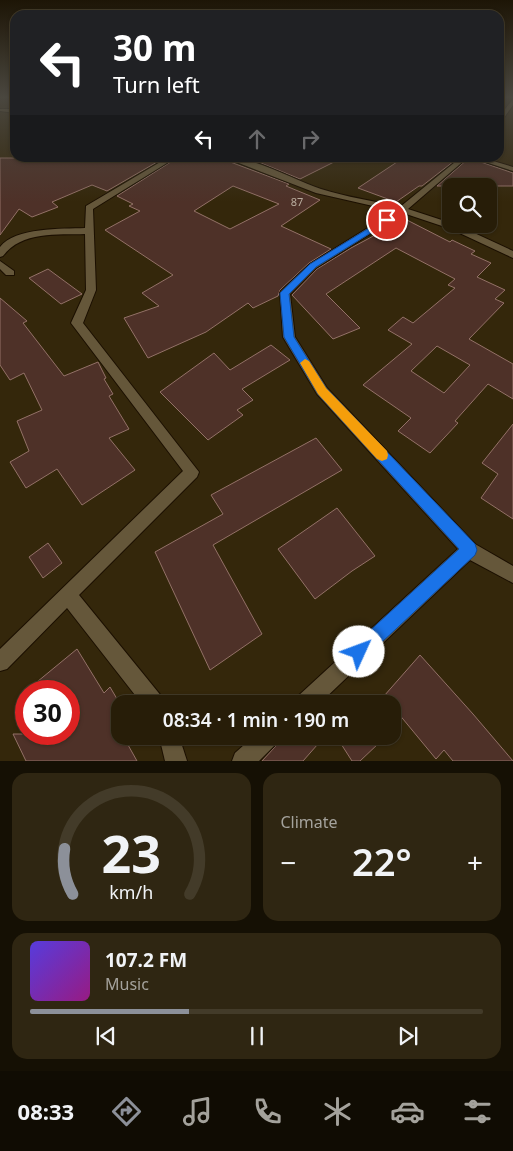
<!DOCTYPE html>
<html lang="en">
<head>
<meta charset="utf-8">
<style>
  :root { --surface:#271d08; --page:#2f2612; --text:#f1f3f6; --muted:#a4a29c; --line:#433b29; --accent:#8c9099 }
  body { margin:0; font-family:"Noto Sans",sans-serif; background:var(--page); color:var(--text); height:100vh; display:flex; flex-direction:column; font-size:19px; white-space:nowrap }
  * { box-sizing:border-box; margin:0 }
  p { font-size:16px; color:var(--muted) }
  .icon { flex:none; width:28px; height:28px; fill:none; stroke:currentColor; stroke-width:2; stroke-linecap:round; stroke-linejoin:round }
  .map { position:relative; height:761px; overflow:hidden }
  .sheet { display:flex; flex-direction:column; gap:12px; padding:12px; background:#151004; flex:1 }
  .sheet>* { flex:none }
  .hud { position:absolute; left:10px; top:10px; width:494px; height:152px; border-radius:15px; box-shadow:0 1px 4px #0004,0 0 0 1px var(--line); background:#202124; color:#fff; overflow:hidden }
  .buttons { position:absolute; left:442px; top:178px; display:grid; gap:10px }
  .buttons a { display:grid; place-items:center; width:55px; height:55px; border-radius:10px; background:var(--surface); box-shadow:0 1px 4px #0004,0 0 0 1px var(--line); font-size:25px }
  .speed { position:absolute; left:15px; top:680px; display:flex; gap:10px; font-size:25px; font-weight:700; text-align:center }
  .speed>* { display:grid; place-content:center; width:65px; height:65px; border-radius:50%; background:var(--surface); box-shadow:0 1px 4px #0004,0 0 0 1px var(--line); line-height:1 }
  .speed .limit { border:8px solid #d22; background:#fff; color:#111 }
  .pin { position:absolute; display:grid; place-items:center; width:42px; height:42px; color:#fff; margin:-21px; border:2px solid #fff; border-radius:50%; box-shadow:0 1px 5px #0007 }
  .me { position:absolute; width:55px; margin:-28px; rotate:47deg; stroke-linejoin:round; filter:drop-shadow(0 0 4px #0008) }
  .turn { display:flex; align-items:center; gap:18px; height:105px; padding:0 20px; font-size:22px }
  .turn .icon { width:65px; height:65px; stroke-width:2.5 }
  .turn b { display:block; font-size:35px; line-height:42px }
  .lanes { display:flex; align-items:center; height:48px; padding:0 20px; background:#0003; justify-content:center; gap:25px; direction:ltr }
  .lanes .off { opacity:.35 }
  .big { font-size:38px; font-weight:600; line-height:1.1 }
  .sheet .tile { flex:1; display:flex; flex-direction:column; justify-content:center; gap:8px; min-width:0; padding:0 18px; border-radius:15px; background:var(--page) }
  .sheet .dial { align-items:center; gap:0 }
  .dial svg { height:130px; overflow:visible; fill:none; stroke:var(--line); stroke-width:7; stroke-linecap:round; text-anchor:middle }
  .dial text { fill:var(--text); stroke:none }
  .song { display:flex; align-items:center; gap:15px }
  .cover { width:60px; height:60px; border-radius:8px; background:linear-gradient(135deg,hsl(250 70% 55%),hsl(310 70% 35%)) }
  .played { height:5px; border-radius:2px; background:linear-gradient(90deg,var(--accent) 35%,var(--line) 35%) }
  .keys { display:flex; justify-content:space-around; direction:ltr }
  .heat { display:flex; justify-content:space-between; align-items:center; font-size:28px; direction:ltr }
  .sheet .tiles { flex:1; display:grid; gap:12px; grid-template-columns:1fr 1fr }
  .tile:last-child { grid-column:span 2 }
  .trip { position:absolute; left:111px; top:695px; width:290px; height:50px; border-radius:15px; background:var(--surface); box-shadow:0 1px 4px #0004,0 0 0 1px var(--line); font-weight:600; line-height:50px; text-align:center }
  .tabs { display:flex; height:80px; justify-content:space-around; align-items:center; background:#100c03; color:var(--muted) }
  .tabs .icon { width:35px; height:35px }
  .tabs .active { color:var(--accent) }
  .tabs b { font-size:22px; color:var(--text) }
  .map>svg:first-child { display:block }
  .building { fill:#4e3128; stroke:#937167; fill-rule:evenodd }
  .lines { fill:none; stroke-linecap:round; stroke-linejoin:round }
  .minor-casing { stroke:#1b0f00; stroke-width:2 }
  .minor { fill:#65573a; fill-rule:evenodd }
  .route { fill:#1a73e8; stroke:#114b97 }
  .slow { fill:#f59e0b }
  .labels { text-anchor:middle; dominant-baseline:central; stroke-width:4; stroke-linejoin:round; paint-order:stroke }
  .far-number-label { font-size:11px; fill:#b9ac9e }
</style>
</head>
<body>
<div class="map">
<svg width="513" height="761" viewBox="0 0 513 761">
  <rect width="100%" height="100%" fill="#34270b"/>
  <g class="building">
    <path d="M0,158h164l-57,33 -15,-6 -40,17 6,5 -26,10 -13,-8 -19,26z"/>
    <path d="M177,158h47l1,2 64,24 -3,2 34,14 -39,26 50,23 -22,14 -29,27 -2,6 -25,12 -5,-5 -42,29 -58,26 -24,-40 35,-12 -17,-13 31,-18 -68,-45 35,-19 -11,-5 4,-2 -16,-8zM233,186l46,18 -49,25 -36,-18z"/>
    <path d="M243,158h99l-42,21 -39,-16z"/>
    <path d="M403,158h55l-36,28h-3l-23,16 -38,-14z"/>
    <path d="M469,158l44,15v13h-76z"/>
    <path d="M405,219l45,23 2,-2 23,11 -4,3 20,9 -14,14 28,13 -10,9 9,4 -35,36 44,25v35l-25,-15 -33,37 3,2 -28,30 -32,-22 13,-13 -48,-33 49,-41 -24,-14 15,-13 10,6 42,-35 -7,-3 7,-6 -59,-31 -70,46 34,34 -27,11 -41,-44 25,-26 34,-21zM437,346l33,19 -26,28 -33,-22z"/>
    <path d="M48,269l34,25 -21,10 -32,-26z"/>
    <path d="M0,298l27,23 -4,2 41,53 34,-14 8,16 -2,1 9,15 -4,2 20,33 -20,9 26,32 -53,35 -25,-36 -31,19 -16,-26 19,-11 -12,-30 25,-11 -18,-37 -14,7 -10,-15z"/>
    <path d="M271,345l19,15 -48,29 11,11 -16,10 6,5 -35,25 -48,-48 54,-39 16,17z"/>
    <path d="M513,424v95l-32,-21 17,-24 -16,-11z"/>
    <path d="M316,438l26,32 -129,75 49,89 -52,36 -55,-118 68,-38 -12,-19z"/>
    <path d="M337,508l38,48 -23,15 -37,28 -37,-50z"/>
    <path d="M48,543l14,20 -19,15 -14,-21z"/>
    <path d="M77,649l27,44 6,-6 10,17v9l-6,6 6,11v6h3l14,25h-111l-13,-27h56v-43h-43z"/>
    <path d="M420,655l53,59 40,47h-60l-9,-11 -8,9 -52,-63z"/>
    <path d="M285,736h40l-22,25h-41z"/>
    <path d="M336,736h38l5,7 -19,18h-8z"/>
  </g>
  <g class="lines">
    <g class="minor-casing">
      <g id="minor">
        <path d="M513,99v6l-12,17 -2,1v-6z"/>
        <path d="M0,109h15v4l-15,-2z"/>
        <path d="M167,158h8l-82,51 3,81 -13,33 116,149 -2,5 -118,118 83,102 3,7h-23l-75,-96 -60,61 -7,2v-22l183,-178 -112,-148 15,-33 -1,-56c-27,1 -64,-3 -82,22l-3,1v-10c15,-20 62,-18 85,-19l1,-22z"/>
        <path d="M226,158c25,-3 70,23 95,31 25,8 53,12 79,18l60,-49h7l-59,51 49,16 56,26v7l-62,-29 -48,-16 -87,55 -26,26 5,43 32,51 148,156 38,22v17l-43,-23 -151,144h-25l3,-7 161,-148 -141,-155 -34,-57 -3,-44 1,-2 29,-27 85,-53 -79,-18z"/>
        <path d="M473,158h10l30,9v4z"/>
        <path d="M0,261l14,10v4h-8l-6,-6z"/>
        <path d="M159,736h20l8,25h-22z"/>
        <path d="M254,736h26l-3,7 -18,18h-27l3,-8z"/>
      </g>
    </g>
    <use href="#minor" class="minor"/>
  </g>
  <linearGradient id="sky" x2="0" y2="1"><stop stop-color="#1d1506"/><stop offset="0.48" stop-color="#4a473f"/><stop offset="1" stop-color="#4a473f" stop-opacity="0"/></linearGradient>
  <rect width="513" height="202" fill="url(#sky)"/>
  <path class="route" d="M387,217l3,1v3l-74,46 -27,27 5,43 32,51 149,156 2,6 -2,5 -110,103 -6,3 -6,-3 -2,-6 2,-6 106,-97 -141,-155 -34,-57 -4,-44 30,-29z"/>
  <path class="slow" d="M305,359l4,2 17,27 61,63 1,4 -1,4 -5,2 -5,-2 -59,-65 -18,-31z"/>
  <g class="labels">
    <g class="far-number-label">
      <text x="297" y="201">87</text>
    </g>
  </g>
</svg>
<div class="buttons">
<a><svg class="icon" aria-label="search" viewBox="0 0 24 24"><circle cx="10" cy="10" r="6"/><path d="M15 15l6 6"/></svg></a>
</div>
<div class="speed"><div class="limit">30</div></div>
<div class="pin" style="left:387px;top:220px;background:#d93025"><svg class="icon" aria-label="arrive" viewBox="0 0 24 24"><path d="M6 21V4h12l-3 4 3 4H6"/></svg></div>
<svg class="me" style="left:359px;top:652px" viewBox="-20 -20 40 40"><circle r="19" fill="#fff"/><path d="M0-13L10 11 0 6-10 11z" fill="#1a73e8"/></svg>
<div class="trip">08:34 · 1 min · 190 m</div>
<div class="hud">
<div class="turn"><svg class="icon" aria-label="left" viewBox="0 0 24 24"><path d="M17 20v-9H6M10 6l-5 5 5 5"/></svg><div><b>30 m</b>Turn left</div></div>
<div class="lanes"><svg class="icon" aria-label="left" viewBox="0 0 24 24"><path d="M17 20v-9H6M10 6l-5 5 5 5"/></svg><svg class="icon off" aria-label="ahead" viewBox="0 0 24 24"><path d="M12 20V5M6 11l6-6 6 6"/></svg><svg class="icon off" aria-label="right" viewBox="0 0 24 24"><path d="M7 20v-9h11M14 6l5 5-5 5"/></svg></div>
</div>
</div>
<section class="sheet">
<div class="tiles">
<div class="tile dial"><svg viewBox="0 0 100 80">
<path d="M14 69A42 42 0 1 1 86 69"/>
<path d="M14 69A42 42 0 0 1 9 41" stroke="#8c9099"/>
<text x="50" y="56" font-size="32" font-weight="700">23</text>
<text x="50" y="72" font-size="11">km/h</text>
</svg></div>
<div class="tile"><p>Climate</p>
<div class="heat"><a>−</a><b class="big">22°</b><a>+</a></div>
</div>
<div class="tile">
<div class="song"><i class="cover"></i><div><b>107.2 FM</b><p>Music</p></div></div>
<div class="played"></div>
<div class="keys"><svg class="icon" aria-label="previous" viewBox="0 0 24 24"><path d="M18 5L8 12l10 7zM5 5v14"/></svg><svg class="icon" aria-label="pause" viewBox="0 0 24 24"><path d="M8 5v14M16 5v14"/></svg><svg class="icon" aria-label="next" viewBox="0 0 24 24"><path d="M6 5l10 7-10 7zM19 5v14"/></svg></div>
</div>
</div>
</section>
<nav class="tabs">
<b>08:33</b>
<svg class="icon active" aria-label="directions" viewBox="0 0 24 24"><path d="M12 3l9 9-9 9-9-9zM9 14v-3h6M13 9l2 2-2 2"/></svg>
<svg class="icon" aria-label="music" viewBox="0 0 24 24"><path d="M9 18V5l10-2v13"/><circle cx="6" cy="18" r="3"/><circle cx="16" cy="16" r="3"/></svg>
<svg class="icon" aria-label="phone" viewBox="0 0 24 24"><path d="M5 4h4l2 5-3 2q2 4 5 5l2-3 5 2v4C11 20 4 13 5 4z"/></svg>
<svg class="icon" aria-label="climate" viewBox="0 0 24 24"><path d="M12 3v18M4 7l16 10M4 17L20 7"/></svg>
<svg class="icon" aria-label="car" viewBox="0 0 24 24"><path d="M5 17H2v-5l4-1 3-4h7l3 4 3 1v5h-3M9 17h6M6 11h13"/><circle cx="7" cy="17" r="2"/><circle cx="17" cy="17" r="2"/></svg>
<svg class="icon" aria-label="filters" viewBox="0 0 24 24"><path d="M4 7h16M4 17h16"/><circle cx="9" cy="7" r="2"/><circle cx="15" cy="17" r="2"/></svg>
</nav>
</body>
</html>
